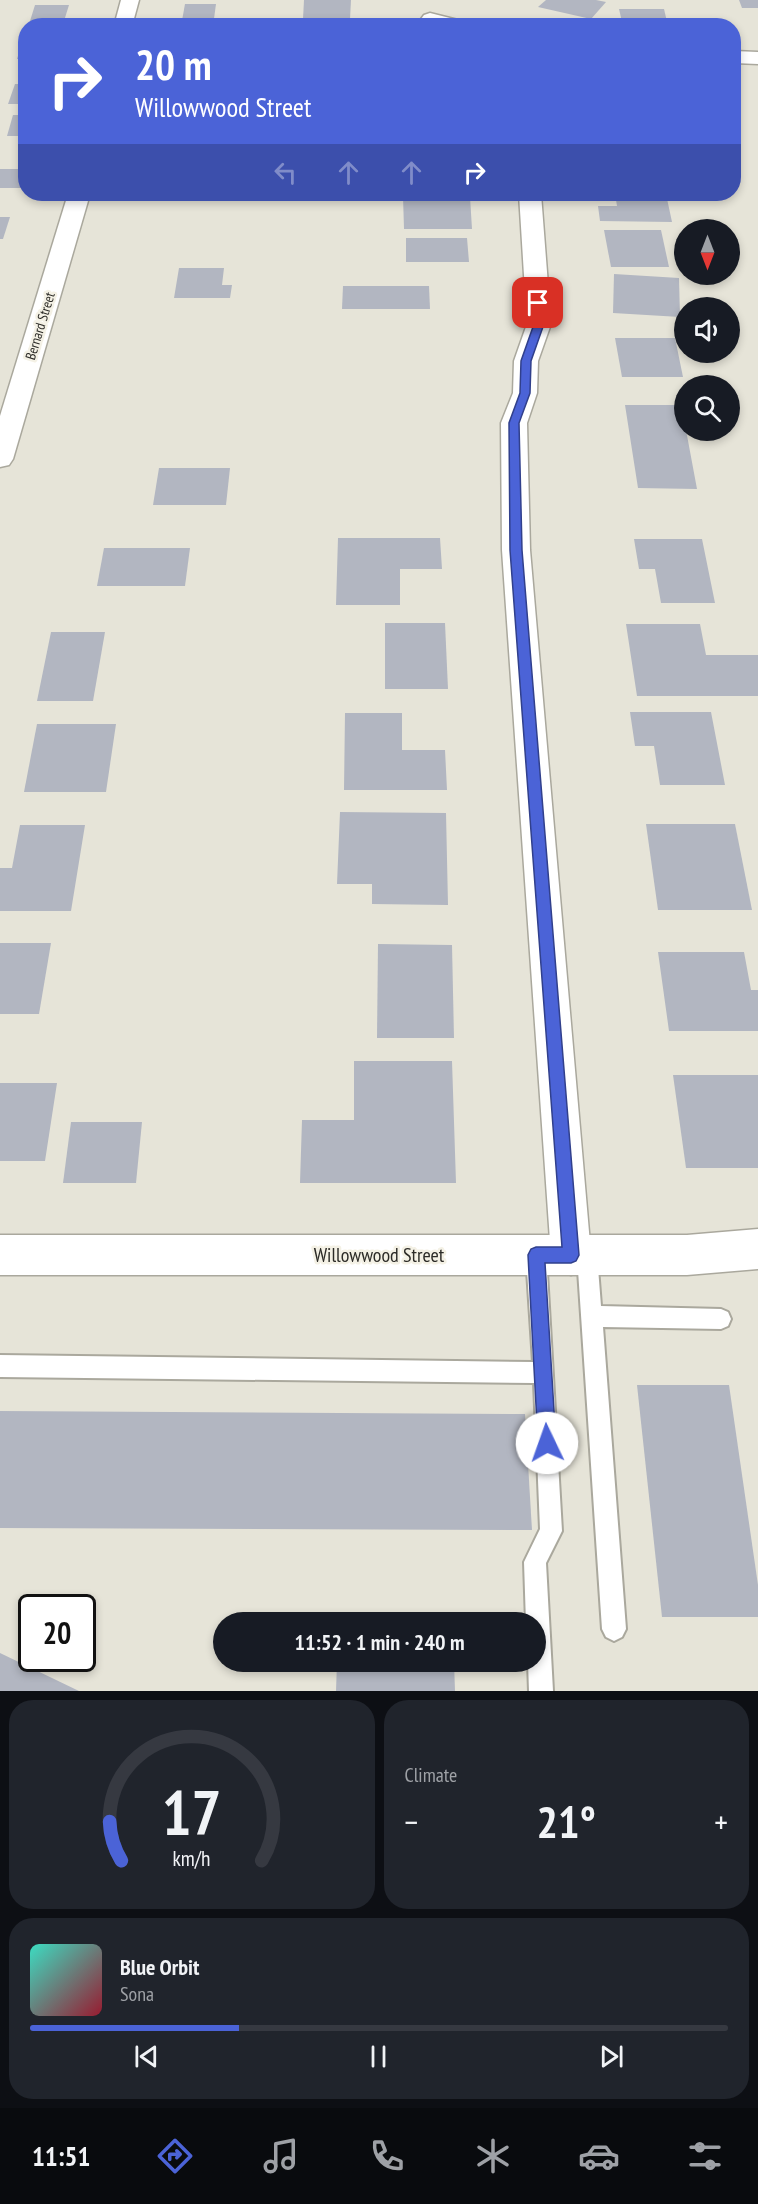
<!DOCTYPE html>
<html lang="en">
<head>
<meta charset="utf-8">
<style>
  :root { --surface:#171b24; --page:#20242c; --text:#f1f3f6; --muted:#9ea1a6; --line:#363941; --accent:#4b63d7 }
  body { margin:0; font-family:"PT Sans Narrow",sans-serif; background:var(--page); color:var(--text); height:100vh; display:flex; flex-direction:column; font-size:22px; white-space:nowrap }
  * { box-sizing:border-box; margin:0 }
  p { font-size:20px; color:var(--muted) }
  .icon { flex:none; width:33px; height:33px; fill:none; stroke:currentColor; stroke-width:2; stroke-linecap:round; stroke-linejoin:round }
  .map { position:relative; height:1691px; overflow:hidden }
  .panel { display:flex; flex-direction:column; gap:9px; padding:9px; background:#0d0f14; flex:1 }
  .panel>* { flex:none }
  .hud { position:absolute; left:18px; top:18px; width:723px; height:183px; border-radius:24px; box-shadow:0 3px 9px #0003; background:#4b63d7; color:#fff; overflow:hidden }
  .needle { width:39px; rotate:180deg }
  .fabs { position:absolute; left:674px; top:219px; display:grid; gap:12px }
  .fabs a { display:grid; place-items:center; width:66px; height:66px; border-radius:50%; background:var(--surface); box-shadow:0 3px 9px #0003; font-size:30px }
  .speed { position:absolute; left:18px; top:1594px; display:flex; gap:12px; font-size:30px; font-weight:700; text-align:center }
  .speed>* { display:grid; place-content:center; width:78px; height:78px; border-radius:50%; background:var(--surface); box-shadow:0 3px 9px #0003; line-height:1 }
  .speed .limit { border:3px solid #111; border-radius:9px; background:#fff; color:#111 }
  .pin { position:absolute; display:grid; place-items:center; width:51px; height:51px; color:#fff; margin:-26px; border-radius:12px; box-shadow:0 3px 9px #0006 }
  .me { position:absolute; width:66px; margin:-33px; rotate:357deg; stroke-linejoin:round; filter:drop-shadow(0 0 4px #0008) }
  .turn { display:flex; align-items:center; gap:21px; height:126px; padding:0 18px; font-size:27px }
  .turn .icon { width:78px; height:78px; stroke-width:2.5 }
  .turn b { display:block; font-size:42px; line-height:51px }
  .lanes { display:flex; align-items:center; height:57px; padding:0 18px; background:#0003; justify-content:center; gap:30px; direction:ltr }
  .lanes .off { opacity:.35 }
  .big { font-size:45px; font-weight:700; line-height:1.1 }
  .panel .card { flex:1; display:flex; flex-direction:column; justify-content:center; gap:9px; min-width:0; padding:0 21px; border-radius:24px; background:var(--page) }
  .panel .dial { align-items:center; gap:0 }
  .dial svg { height:156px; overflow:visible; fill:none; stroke:var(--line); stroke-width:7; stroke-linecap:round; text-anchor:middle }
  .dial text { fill:var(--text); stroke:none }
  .song { display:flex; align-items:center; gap:18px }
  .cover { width:72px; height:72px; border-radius:9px; background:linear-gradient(135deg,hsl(170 70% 55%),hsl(350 70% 35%)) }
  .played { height:6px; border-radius:3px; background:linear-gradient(90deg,var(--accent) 30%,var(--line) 30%) }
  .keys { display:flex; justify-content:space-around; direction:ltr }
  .heat { display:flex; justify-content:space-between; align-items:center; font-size:33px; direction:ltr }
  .panel .tiles { flex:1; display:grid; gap:9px; grid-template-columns:1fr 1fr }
  .card:last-child { grid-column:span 2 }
  .trip { position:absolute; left:213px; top:1612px; width:333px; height:60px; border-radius:30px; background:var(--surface); box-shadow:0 3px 9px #0003; font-weight:700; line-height:60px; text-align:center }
  .menu { display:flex; height:96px; justify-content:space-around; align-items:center; background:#090b0e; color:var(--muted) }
  .menu .icon { width:42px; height:42px }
  .menu .selected { color:var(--accent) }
  .menu b { font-size:27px; color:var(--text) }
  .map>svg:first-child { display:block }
  .building { fill:#b2b6c1 }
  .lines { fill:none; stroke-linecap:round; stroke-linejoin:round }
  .lane-casing { stroke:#aaa89d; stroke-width:4 }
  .street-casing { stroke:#aaa89d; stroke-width:3 }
  .secondary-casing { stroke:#aaa89d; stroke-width:3 }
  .lane { fill:#fff; fill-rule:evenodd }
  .street { fill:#fff; fill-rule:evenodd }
  .secondary { fill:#fff; fill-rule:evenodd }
  .route { fill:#4b63d7; stroke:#31408c; stroke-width:1.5 }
  .labels { text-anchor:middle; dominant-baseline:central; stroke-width:5; stroke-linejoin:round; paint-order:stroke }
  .far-street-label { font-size:14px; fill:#2c2b27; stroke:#f4f1e5 }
  .near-street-label { font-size:20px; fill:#2c2b27; stroke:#f4f1e5 }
</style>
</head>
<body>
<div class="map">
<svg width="758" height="1691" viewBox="0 0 758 1691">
  <rect width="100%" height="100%" fill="#e6e4d8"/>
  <g class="building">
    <path d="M304,0h47l-1,19h-47z"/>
    <path d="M546,0h50l10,2 -15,17 -53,-12z"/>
    <path d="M739,0h19v8h-16z"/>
    <path d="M185,4h31l-3,22h-32z"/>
    <path d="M35,5h34l-5,16h-34z"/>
    <path d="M619,9h45l4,17h-45z"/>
    <path d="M25,34l1,25h-9z"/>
    <path d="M15,84h11v20h-18z"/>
    <path d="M13,115h13v21h-19z"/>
    <rect x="0" y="169" width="26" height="19"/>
    <rect x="217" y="194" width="29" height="3"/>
    <path d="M615,194h51l6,28 -72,-1 -2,-15h19z"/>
    <path d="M403,197h67l2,32h-68z"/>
    <path d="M0,217h10l-7,22h-3z"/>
    <path d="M604,230h57l8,37h-58z"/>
    <path d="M406,238h61l2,24h-63z"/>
    <path d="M179,268h45l-2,17h10l-2,13h-56z"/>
    <path d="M614,274l65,4 1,39 -67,-4z"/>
    <path d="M343,286h86l1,23h-88z"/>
    <path d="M615,338h60l8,39h-61z"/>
    <path d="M625,405h56l3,25h2l11,59 -59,-1z"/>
    <path d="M159,468h71l-4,37h-73z"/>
    <path d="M338,538h102l2,31h-42v36h-64z"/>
    <path d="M634,539h68l13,64h-54l-6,-34h-16z"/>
    <path d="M104,548h86l-5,38h-88z"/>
    <path d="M385,623h60l3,66h-63z"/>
    <path d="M626,624h74l6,31h52v41h-121z"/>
    <path d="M51,632h54l-12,69h-56z"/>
    <path d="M630,712h81l14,73h-65l-6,-39h-19z"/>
    <path d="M345,713h57v37h43l2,40h-103z"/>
    <path d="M37,724h79l-10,68h-82z"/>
    <path d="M340,812l106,1 2,92 -76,-1v-20h-35z"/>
    <path d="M646,824h89l17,86h-94z"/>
    <path d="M20,825h65l-14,86h-71v-43h12z"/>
    <path d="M0,943h51l-12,71h-39z"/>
    <path d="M378,944l74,1 2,93h-77z"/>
    <path d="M658,952h86l7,38h7v41h-89z"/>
    <path d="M354,1061h98l4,122h-156l2,-63h52z"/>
    <path d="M673,1075h85v93h-72z"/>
    <path d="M0,1083h57l-12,78h-45z"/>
    <path d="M71,1122h71l-6,61h-73z"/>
    <path d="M637,1385h92l29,200v32h-96z"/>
    <path d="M0,1411l525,3 7,116 -532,-2z"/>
    <path d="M338,1618h115v5h-116z"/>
    <path d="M0,1653l79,38h-79z"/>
    <path d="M337,1662h117l1,29h-119z"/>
  </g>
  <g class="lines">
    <g class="lane-casing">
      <g id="lane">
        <path d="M536,1245l7,3 3,7 16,276 -16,32 7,128h-24l-1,-29h8v-39h-10l-2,-61 16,-33 -6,-146 -534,-6v-22l533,7 -7,-107 3,-7z"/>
        <path d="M587,1245l7,3 3,7 4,51 120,3 7,3 3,7 -3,7 -7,3 -118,-2 23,302 -4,8 -8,4 -8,-4 -4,-8 -25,-374 3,-7z"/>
      </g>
    </g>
    <g class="street-casing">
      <g id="street">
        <path d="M430,13l36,9 2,4h-34l-10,-3 -3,-4 3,-4z"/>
        <path d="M734,51l24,1v12l-24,-1z"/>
        <path d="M519,194h22l10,130 -13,37 -1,32 -10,30 3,127 61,705 -6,14 -14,6 -14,-6 -6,-14 -49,-705 -1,-127 12,-30 1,-32 13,-37z"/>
      </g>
    </g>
    <g class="secondary-casing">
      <g id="secondary">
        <path d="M121,0h18l-7,26h-18z"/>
        <path d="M68,194h22l-77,265 -4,6 -9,2v-51z"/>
        <path d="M758,1229v40l-71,6h-687v-40h687z"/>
      </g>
    </g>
    <use href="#lane" class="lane"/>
    <use href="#street" class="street"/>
    <use href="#secondary" class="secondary"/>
  </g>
  <path class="route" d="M534,300l8,3 2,21 -13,37 -1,32 -11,30 3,127 57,705 -3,6 -5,2h-26l11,180 -3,6 -6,3 -7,-3 -2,-6 -10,-188 3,-6 5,-2h26l-52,-697 -1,-127 11,-30 1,-32 13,-37z"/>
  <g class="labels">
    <g class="far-street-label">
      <text transform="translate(40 326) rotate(-73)">Bernard Street</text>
    </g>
    <g class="near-street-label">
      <text x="379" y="1255">Willowwood Street</text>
    </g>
  </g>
</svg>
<div class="fabs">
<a><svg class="needle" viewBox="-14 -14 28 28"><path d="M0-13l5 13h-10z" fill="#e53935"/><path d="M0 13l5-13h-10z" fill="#9ea1a6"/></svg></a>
<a><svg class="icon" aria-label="sound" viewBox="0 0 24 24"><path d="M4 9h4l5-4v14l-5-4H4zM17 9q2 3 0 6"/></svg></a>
<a><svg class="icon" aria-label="search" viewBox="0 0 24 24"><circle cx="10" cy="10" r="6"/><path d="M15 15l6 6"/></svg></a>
</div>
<div class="speed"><div class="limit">20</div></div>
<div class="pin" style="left:538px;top:303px;background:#d93025"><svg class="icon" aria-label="arrive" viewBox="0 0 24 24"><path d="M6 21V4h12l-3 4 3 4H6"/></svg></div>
<svg class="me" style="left:547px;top:1443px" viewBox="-20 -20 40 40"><circle r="19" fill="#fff"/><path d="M0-13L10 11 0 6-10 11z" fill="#4b63d7"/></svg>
<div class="trip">11:52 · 1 min · 240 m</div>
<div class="hud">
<div class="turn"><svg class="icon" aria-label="right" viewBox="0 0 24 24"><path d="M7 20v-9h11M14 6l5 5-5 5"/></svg><div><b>20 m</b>Willowwood Street</div></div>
<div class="lanes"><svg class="icon off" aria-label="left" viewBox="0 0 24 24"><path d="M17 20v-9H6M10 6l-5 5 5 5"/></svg><svg class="icon off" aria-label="ahead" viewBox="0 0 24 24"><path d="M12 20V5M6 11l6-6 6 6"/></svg><svg class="icon off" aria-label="ahead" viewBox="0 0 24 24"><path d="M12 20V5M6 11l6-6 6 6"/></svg><svg class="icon" aria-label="right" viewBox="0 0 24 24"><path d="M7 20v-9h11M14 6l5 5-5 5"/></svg></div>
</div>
</div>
<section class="panel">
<div class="tiles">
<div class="card dial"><svg viewBox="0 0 100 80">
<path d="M14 69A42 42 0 1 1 86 69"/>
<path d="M14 69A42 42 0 0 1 8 49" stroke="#4b63d7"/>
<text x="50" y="56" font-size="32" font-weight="700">17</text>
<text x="50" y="72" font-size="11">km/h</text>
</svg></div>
<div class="card"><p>Climate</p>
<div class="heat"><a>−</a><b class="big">21°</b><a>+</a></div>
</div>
<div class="card">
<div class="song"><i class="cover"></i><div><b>Blue Orbit</b><p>Sona</p></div></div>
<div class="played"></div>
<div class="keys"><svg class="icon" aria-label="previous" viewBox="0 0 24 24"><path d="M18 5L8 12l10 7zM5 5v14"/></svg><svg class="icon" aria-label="pause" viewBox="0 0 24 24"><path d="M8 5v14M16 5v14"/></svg><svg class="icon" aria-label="next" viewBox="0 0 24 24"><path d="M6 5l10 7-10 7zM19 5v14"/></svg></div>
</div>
</div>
</section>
<nav class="menu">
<b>11:51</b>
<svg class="icon selected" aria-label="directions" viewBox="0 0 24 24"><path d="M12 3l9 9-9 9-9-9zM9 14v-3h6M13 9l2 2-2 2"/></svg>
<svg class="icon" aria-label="music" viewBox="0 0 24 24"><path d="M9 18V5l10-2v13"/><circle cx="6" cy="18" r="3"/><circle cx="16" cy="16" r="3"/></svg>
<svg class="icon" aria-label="phone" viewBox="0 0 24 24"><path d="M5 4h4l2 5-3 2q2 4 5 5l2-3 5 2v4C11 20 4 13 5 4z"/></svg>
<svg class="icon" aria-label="climate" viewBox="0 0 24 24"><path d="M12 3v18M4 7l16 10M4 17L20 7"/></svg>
<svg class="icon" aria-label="car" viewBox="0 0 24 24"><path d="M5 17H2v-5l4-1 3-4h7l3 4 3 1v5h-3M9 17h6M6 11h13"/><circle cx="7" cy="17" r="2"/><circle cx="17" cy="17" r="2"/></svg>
<svg class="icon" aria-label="filters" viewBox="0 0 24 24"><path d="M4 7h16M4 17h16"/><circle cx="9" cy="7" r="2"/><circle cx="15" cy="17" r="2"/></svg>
</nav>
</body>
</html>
